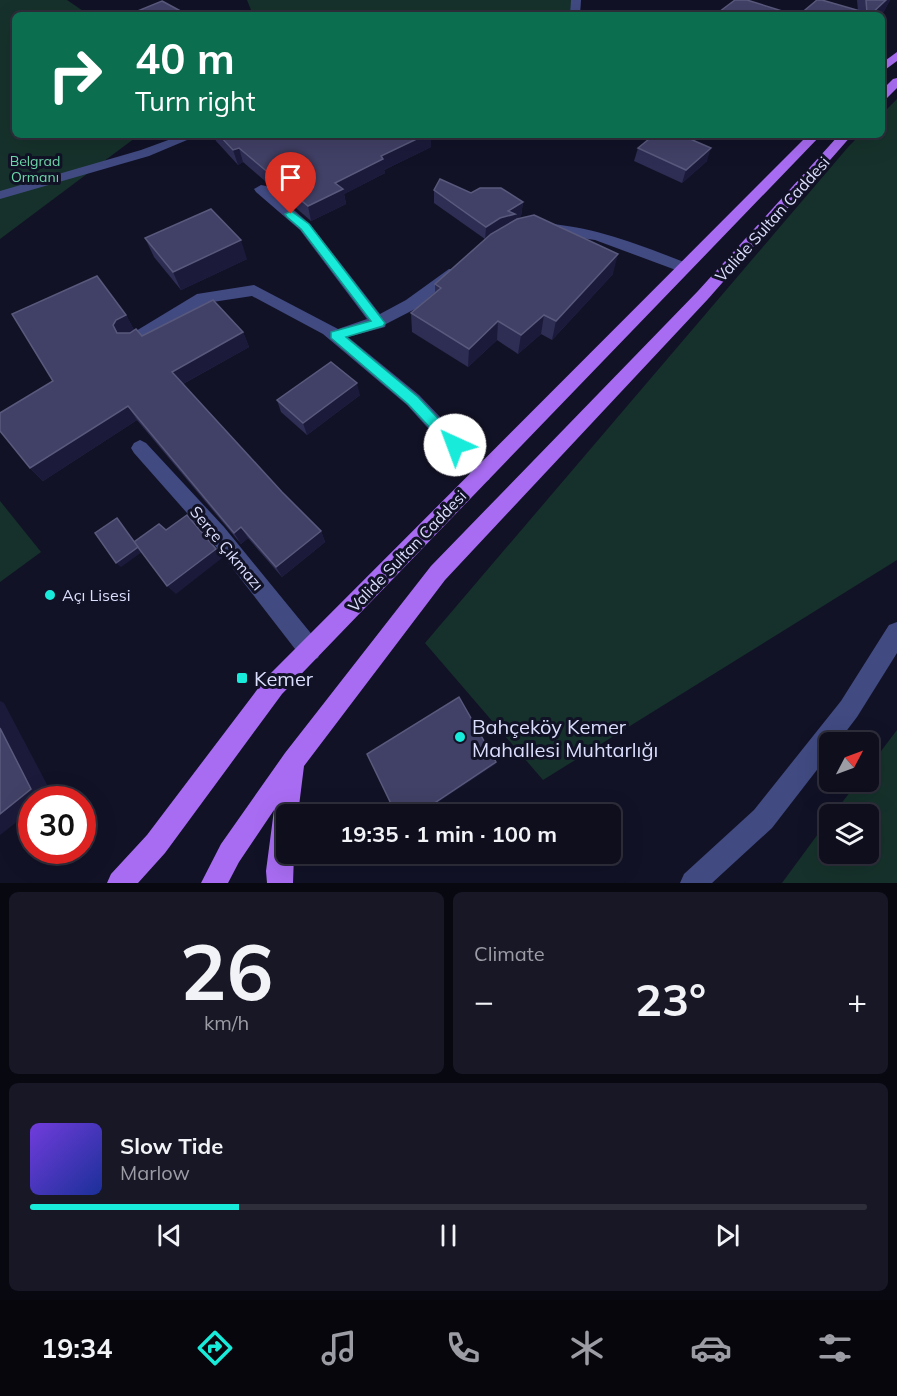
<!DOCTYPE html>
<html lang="en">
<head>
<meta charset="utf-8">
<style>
  :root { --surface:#0e0e1d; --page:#171726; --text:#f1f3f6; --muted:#9b9ca4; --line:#2e2e3b; --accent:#18ebda }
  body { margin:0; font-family:Mulish,sans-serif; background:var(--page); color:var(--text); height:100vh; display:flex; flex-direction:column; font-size:22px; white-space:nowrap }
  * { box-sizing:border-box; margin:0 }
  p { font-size:20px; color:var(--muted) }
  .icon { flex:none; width:33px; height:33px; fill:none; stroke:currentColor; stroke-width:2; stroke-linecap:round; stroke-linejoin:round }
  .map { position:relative; height:883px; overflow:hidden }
  .drawer { display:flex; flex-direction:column; gap:9px; padding:9px; background:#080810; flex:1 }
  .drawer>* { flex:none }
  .guide { position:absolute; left:12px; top:12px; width:873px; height:126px; border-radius:9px; box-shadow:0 6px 24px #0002,0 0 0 2px var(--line); background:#0b6e4f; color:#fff; overflow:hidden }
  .needle { width:39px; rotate:49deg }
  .buttons { position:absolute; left:819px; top:732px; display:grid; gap:12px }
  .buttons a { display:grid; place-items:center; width:60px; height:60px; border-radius:9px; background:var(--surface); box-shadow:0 6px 24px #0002,0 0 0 2px var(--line); font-size:30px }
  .speed { position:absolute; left:18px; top:786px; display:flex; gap:12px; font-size:30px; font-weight:700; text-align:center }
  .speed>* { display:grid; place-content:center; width:78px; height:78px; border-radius:50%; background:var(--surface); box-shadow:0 6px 24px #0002,0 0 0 2px var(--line); line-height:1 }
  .speed .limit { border:9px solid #d22; background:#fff; color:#111 }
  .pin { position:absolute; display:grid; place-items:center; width:51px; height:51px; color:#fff; margin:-62px -26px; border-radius:50% 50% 50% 0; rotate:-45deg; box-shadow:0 0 6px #0007 }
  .pin .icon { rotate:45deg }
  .me { position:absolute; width:66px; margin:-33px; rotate:317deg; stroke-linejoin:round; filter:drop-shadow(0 0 4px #0008) }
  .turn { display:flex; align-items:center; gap:21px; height:126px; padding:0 24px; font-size:27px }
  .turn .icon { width:78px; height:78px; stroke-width:2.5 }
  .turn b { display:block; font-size:42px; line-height:51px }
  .big { font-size:45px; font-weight:700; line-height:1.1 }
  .drawer .card { flex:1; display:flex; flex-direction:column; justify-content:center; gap:9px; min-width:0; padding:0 21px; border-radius:9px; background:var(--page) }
  .drawer .dial { align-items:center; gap:0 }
  .dial b { font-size:78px; line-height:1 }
  .song { display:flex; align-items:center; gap:18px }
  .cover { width:72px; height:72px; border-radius:9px; background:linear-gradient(135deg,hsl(260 70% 55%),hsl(230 70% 35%)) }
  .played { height:6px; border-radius:3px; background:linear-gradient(90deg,var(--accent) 25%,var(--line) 25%) }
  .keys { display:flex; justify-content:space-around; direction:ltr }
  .heat { display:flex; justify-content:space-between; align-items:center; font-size:33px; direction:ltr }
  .drawer .tiles { flex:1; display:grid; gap:9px; grid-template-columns:1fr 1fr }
  .card:last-child { grid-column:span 2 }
  .trip { position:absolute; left:276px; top:804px; width:345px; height:60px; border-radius:9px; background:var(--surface); box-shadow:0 6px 24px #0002,0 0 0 2px var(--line); font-weight:700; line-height:60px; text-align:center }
  .tab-bar { display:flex; height:96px; justify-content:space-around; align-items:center; background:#06060c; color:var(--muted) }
  .tab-bar .icon { width:42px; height:42px }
  .tab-bar .on { color:var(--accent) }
  .tab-bar b { font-size:27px; color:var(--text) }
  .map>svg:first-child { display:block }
  .green { fill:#16312b }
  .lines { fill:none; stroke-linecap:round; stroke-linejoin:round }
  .minor { fill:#414b82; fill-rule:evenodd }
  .major { fill:#a86cf2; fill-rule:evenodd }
  .wall { fill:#2e2d54 }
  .shaded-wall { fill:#1b1a3a }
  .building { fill:#414066; stroke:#59597d; stroke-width:1.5 }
  .route { fill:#18ebda; stroke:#10998e; stroke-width:1.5 }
  .poi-dot { fill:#18ebda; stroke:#121227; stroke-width:2 }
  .labels { text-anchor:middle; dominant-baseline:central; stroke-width:6; stroke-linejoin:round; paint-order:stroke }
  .far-park-label { font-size:14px; fill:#6dd7a9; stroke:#121227 }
  .street-label { font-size:16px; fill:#dbdefc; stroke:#121227 }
  .poi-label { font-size:16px; fill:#dbdefc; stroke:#121227; text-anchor:start }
  .near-poi-label { font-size:20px; fill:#dbdefc; stroke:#121227; text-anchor:start }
</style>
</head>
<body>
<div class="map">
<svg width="897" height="883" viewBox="0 0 897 883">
  <rect width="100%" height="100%" fill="#121227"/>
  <g class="green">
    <path d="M0,0h67l22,15h-74v120h124l-139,104z"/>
    <path d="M247,0h329l-1,15h-322z"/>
    <path d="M897,99v461l-354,220 -118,-137 424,-497 11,-11h22v-21z"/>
    <path d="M0,501l41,51 -41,30z"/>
    <path d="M897,730v153h-115l47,-64 1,35h38v-40h-35l25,-32h10l1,-15z"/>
  </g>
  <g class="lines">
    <g class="minor">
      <path d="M571,0h10l-1,15h-10z"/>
      <path d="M182,135h17l-50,21 -149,43v-8l141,-41z"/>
      <path d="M261,185l5,1 44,38 70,90 26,-14 43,-31h10l2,4 -2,4 -42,31 -31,16 -1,3 -37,10 71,58 70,73 2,6 -2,6 -7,2 -7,-2 -68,-75 -84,-71 -71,-38 -46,7 -68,42h-12l-2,-4 2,-4 71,-43 57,-9 84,44 29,-10 -67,-89 -44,-38 -2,-3z"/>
      <path d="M540,223c54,3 100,22 149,41l2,4 -7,5 -89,-33 -60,-9 -2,-3z"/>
      <path d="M140,440l6,3 78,84 94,115 3,8 -3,8 -8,3 -8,-3 -92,-119 -76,-86 -3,-5 3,-5z"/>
      <path d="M897,622v31l-40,64 -19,25h-8v11l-58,75 -60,55h-32l4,-9 70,-64 87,-109 48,-76z"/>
    </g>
    <g class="major">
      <path d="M897,52v9l-15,11v-9z"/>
      <path d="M897,78v10l-11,11 -4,1v-10l11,-11z"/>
      <path d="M808,135h13l-539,559 -117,159 -27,30h-31l4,-9 36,-39 119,-157z"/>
      <path d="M839,135h13l-144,164 -263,281 -141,186 -6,48h-12v40h8l-1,29h-26l-1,-12 8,-61 -35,52 -11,21h-27l20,-39 64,-91 146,-187 267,-275z"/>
    </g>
  </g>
  <g class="wall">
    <path d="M857,0h33l-6,11 -4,4h-81l59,-4z"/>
    <path d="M214,135h217v12l-47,23 1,3 -41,21 2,10 -35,17 -68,-59 -5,3 -22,-24z"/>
    <path d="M576,135h15l-6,4z"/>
    <path d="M638,148l69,13 -25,22 -48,-22z"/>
    <path d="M434,190l37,3 52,9 -2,14 -7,4v1l99,53 -61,66 -11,-6 -23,20 -21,-14 -29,27 -56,-35 -1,-19 24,-21v-8l50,-45 -51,-36z"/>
    <path d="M145,238l102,21 -66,31 -27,-33z"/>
    <path d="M126,315l8,15 -5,3 13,3 101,-4 6,15 -66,37 99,108 39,39 4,11 -43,35 -34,-39 -7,6 -104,-124 -94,61 -13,-13 23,-87z"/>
    <path d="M360,395l-53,40 -26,-23 -4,-12z"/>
  </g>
  <g class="shaded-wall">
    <path d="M886,0h4l-6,11 -4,4h-10z"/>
    <path d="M425,135h6v12l-47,23 1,3 -41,21 2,10 -35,17 -3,-15 27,-23 46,-27z"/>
    <path d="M239,148l4,14 -5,3 -5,-15z"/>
    <path d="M711,148l-4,13 -25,22 4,-13z"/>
    <path d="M523,202l-2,14 -7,4v7l-29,13 1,-13 22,-16z"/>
    <path d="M241,240l6,19 -66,31 -8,-18z"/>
    <path d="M618,254l-5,20 -61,66 4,-19z"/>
    <path d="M126,315l8,15 -9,5 -3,5 -9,-15 3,-5z"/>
    <path d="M544,315l-3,19 -23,20 3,-19z"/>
    <path d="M498,321l-1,19 -29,27 1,-18z"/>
    <path d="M243,332l6,15 -70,39 -7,-14z"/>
    <path d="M357,383l3,12 -53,40 -4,-12z"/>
    <path d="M128,406l9,14 -94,61 -13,-13z"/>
    <path d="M117,518l25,34 -21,15 -5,-4z"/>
    <path d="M241,527l7,11 -7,6 -7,-11z"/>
    <path d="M321,531l4,11 -43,35 -6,-10z"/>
    <path d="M216,549l6,9 -46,36 -9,-8z"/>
    <path d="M0,701l4,2 48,91 -7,6h-13v10l-32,25z"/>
    <path d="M496,762v2l-76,50h-2z"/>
  </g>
  <g class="building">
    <path d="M735,0h12l48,15h-80z"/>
    <path d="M817,0h5l45,13 -1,-13h20l-16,15h-71z"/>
    <path d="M162,1l26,14h-47l-6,-3z"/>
    <path d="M219,135h206l-44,21 2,3 -48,24 8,6 -35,17 -69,-58 -6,2z"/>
    <path d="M654,135h27l30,13 -25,22 -48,-22z"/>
    <path d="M440,179l31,14 9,-5h21l22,14 -15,9 7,3 -15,4 -14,9 -52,-37z"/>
    <path d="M211,209l30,31 -68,32 -28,-34z"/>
    <path d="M534,215l84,39 -62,67 -12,-6 -23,20 -23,-14 -29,28 -58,-36 30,-25 -6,-4 56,-50 26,-15z"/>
    <path d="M97,276l29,39 -10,5 -3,5 4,8h13l6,-4 6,7 71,-36 30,32 -71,40 110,120 39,39 -45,36 -35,-40 -7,6 -106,-127 -98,62 -30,-37v-18l53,-32 -41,-67z"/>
    <path d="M331,362l26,21 -54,40 -26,-23z"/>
    <path d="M187,515l29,34 -49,37 -33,-44 25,-18 7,6z"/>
    <path d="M117,518l21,29 -22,16 -21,-30z"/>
    <path d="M459,697l37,65 -78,52h-22l-29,-60z"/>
    <path d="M0,728l31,61 -31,25z"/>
  </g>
  <path class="route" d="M291,211l18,13 76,99 -2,3 -37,11 72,60 41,44 2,4 -2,4h-9l-42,-45 -77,-66v-6l40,-11 -70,-92 -14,-12 -2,-3z"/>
  <g class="poi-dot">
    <circle cx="50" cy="595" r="6"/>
    <rect x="236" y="672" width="12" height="12" rx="3"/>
    <circle cx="460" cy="737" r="6"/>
  </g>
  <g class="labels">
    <g class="far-park-label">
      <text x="35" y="161">Belgrad<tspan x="35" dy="16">Ormanı</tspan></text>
    </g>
    <g class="street-label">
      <text transform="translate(772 219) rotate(-48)">Valide Sultan Caddesi</text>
      <text transform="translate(227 548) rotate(50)">Serçe Çıkmazı</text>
      <text transform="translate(407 551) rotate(-46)">Valide Sultan Caddesi</text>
    </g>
    <g class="poi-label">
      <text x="62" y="595">Açı Lisesi</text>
    </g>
    <g class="near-poi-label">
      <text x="254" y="678">Kemer</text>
      <text x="472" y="726">Bahçeköy Kemer<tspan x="472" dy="23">Mahallesi Muhtarlığı</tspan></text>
    </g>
  </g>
</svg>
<div class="buttons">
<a><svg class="needle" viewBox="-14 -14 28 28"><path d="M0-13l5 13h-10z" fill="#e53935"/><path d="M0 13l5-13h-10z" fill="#9b9ca4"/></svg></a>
<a><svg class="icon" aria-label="layers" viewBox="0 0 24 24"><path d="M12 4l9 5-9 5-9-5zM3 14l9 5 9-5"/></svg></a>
</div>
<div class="speed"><div class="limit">30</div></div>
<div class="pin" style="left:291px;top:214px;background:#d93025"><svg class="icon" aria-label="arrive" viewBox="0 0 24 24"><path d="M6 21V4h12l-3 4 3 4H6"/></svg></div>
<svg class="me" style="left:455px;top:445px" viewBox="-20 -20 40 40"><circle r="19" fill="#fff"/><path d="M0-13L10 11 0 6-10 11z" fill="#18ebda"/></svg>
<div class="trip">19:35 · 1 min · 100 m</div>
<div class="guide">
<div class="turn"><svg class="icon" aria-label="right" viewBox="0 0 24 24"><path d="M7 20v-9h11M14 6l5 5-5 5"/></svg><div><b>40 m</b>Turn right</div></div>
</div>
</div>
<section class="drawer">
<div class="tiles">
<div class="card dial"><b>26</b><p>km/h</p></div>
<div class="card"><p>Climate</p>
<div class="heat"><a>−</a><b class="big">23°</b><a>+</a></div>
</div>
<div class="card">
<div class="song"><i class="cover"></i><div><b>Slow Tide</b><p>Marlow</p></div></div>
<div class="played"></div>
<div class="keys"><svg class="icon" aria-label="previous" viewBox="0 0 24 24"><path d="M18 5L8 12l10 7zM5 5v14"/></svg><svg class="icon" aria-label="pause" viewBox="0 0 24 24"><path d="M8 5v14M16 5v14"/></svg><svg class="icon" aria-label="next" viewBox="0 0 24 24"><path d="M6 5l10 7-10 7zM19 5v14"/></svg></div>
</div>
</div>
</section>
<nav class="tab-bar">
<b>19:34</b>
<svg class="icon on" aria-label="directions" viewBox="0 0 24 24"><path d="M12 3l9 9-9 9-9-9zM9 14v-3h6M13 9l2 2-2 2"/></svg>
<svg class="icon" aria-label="music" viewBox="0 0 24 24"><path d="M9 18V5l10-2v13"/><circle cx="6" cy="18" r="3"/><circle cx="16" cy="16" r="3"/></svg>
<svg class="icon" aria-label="phone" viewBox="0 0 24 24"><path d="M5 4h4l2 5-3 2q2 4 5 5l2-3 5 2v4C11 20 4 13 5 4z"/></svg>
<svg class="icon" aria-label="climate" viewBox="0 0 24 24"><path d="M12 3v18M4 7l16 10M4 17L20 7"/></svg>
<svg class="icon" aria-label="car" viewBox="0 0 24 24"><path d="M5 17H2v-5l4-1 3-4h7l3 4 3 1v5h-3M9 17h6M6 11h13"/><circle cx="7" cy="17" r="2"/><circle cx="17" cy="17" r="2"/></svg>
<svg class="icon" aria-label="filters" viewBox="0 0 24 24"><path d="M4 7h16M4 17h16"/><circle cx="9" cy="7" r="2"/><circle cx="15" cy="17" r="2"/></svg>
</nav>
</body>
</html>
